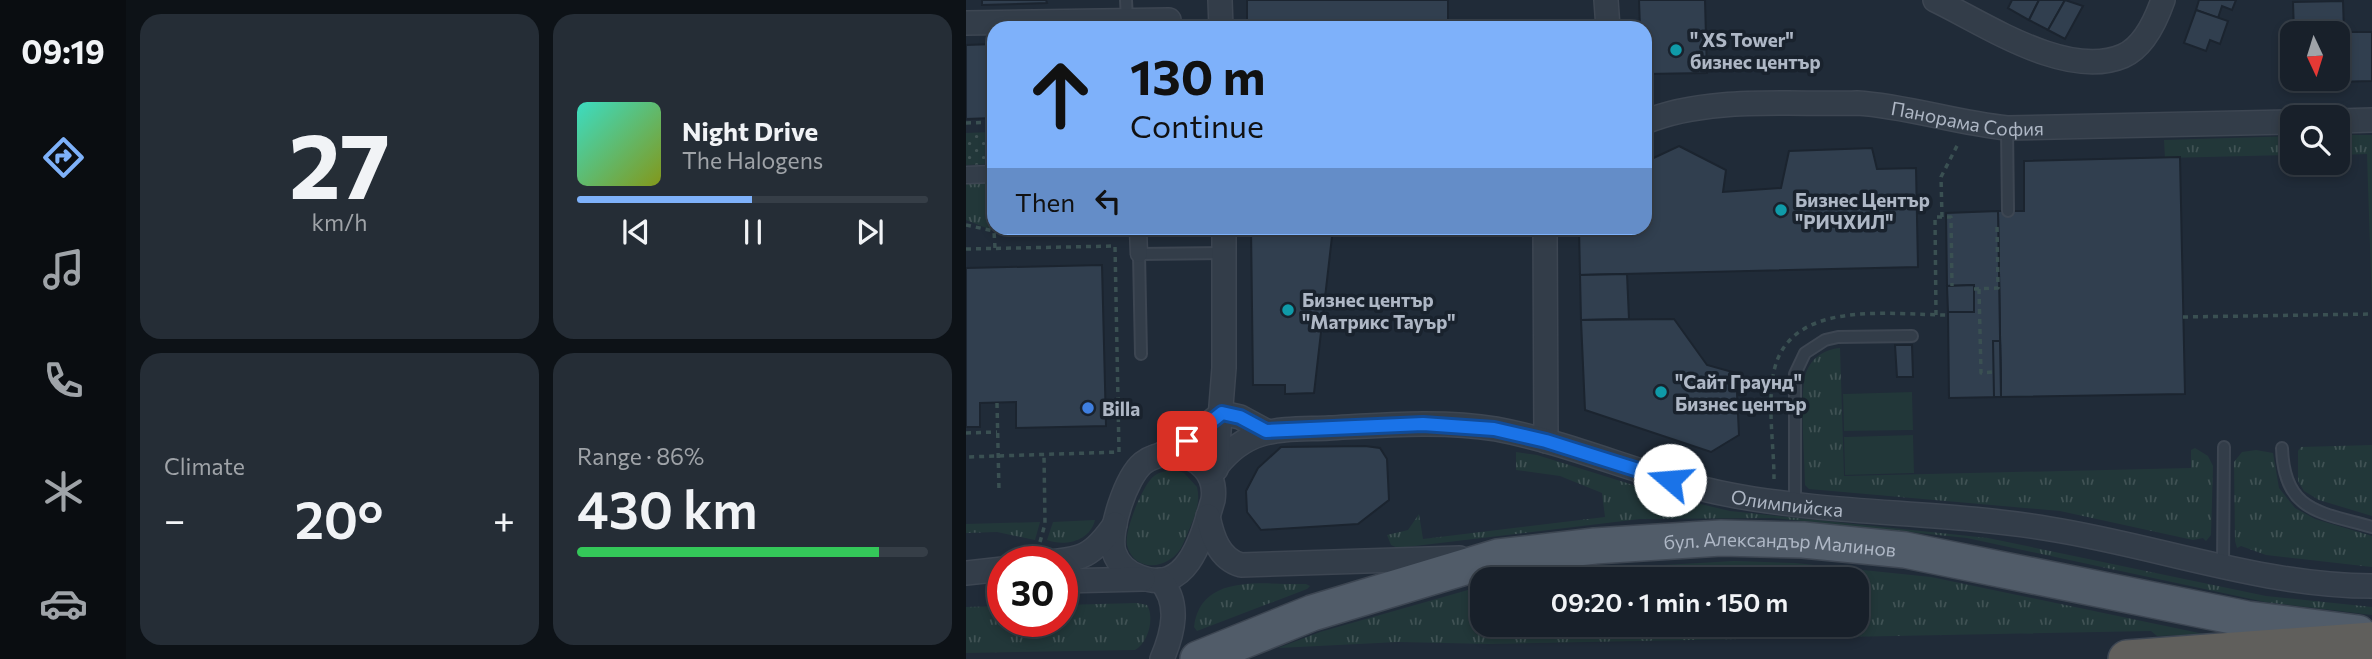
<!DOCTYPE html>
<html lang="en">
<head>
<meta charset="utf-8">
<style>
  :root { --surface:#18202a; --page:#252d36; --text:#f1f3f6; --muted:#9fa3a8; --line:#363e47; --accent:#7eb1fa }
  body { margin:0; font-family:Commissioner,sans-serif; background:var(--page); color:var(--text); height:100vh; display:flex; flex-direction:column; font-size:26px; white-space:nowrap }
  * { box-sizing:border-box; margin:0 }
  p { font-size:23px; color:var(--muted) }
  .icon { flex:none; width:38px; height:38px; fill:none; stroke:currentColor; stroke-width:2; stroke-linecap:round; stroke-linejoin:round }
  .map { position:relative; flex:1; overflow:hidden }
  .panel { display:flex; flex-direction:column; gap:14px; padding:14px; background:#0d1217; width:840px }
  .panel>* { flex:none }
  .top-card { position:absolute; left:21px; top:21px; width:665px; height:214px; border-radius:21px; box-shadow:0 4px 10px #0003,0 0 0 2px var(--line); background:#7eb1fa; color:#111; overflow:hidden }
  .needle { width:46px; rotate:176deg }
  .tools { position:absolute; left:1314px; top:21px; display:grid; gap:14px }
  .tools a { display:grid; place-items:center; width:70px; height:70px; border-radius:14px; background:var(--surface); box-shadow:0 4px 10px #0003,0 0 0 2px var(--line); font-size:35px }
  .speed { position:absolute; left:21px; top:546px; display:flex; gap:14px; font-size:35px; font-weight:700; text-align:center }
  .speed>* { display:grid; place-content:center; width:91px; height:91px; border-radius:50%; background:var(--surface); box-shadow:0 4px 10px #0003,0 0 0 2px var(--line); line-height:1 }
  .speed .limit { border:10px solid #d22; background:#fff; color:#111 }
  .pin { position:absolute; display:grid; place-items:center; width:60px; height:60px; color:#fff; margin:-30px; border-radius:14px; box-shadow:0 4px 10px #0006 }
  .me { position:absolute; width:77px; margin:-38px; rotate:288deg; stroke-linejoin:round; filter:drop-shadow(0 0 5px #0008) }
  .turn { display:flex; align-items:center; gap:24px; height:147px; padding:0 28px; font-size:32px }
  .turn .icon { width:91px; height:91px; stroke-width:2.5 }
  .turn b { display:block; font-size:49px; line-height:60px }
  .then { display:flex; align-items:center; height:66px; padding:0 28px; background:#0003; gap:14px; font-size:26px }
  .big { font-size:52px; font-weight:600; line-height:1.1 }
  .panel .widget { flex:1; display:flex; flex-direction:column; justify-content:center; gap:10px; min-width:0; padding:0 24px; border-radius:21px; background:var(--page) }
  .panel .dial { align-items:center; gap:0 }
  .dial b { font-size:91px; line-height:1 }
  .song { display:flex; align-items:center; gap:21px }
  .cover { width:84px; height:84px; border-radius:10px; background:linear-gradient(135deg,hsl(170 70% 55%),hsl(70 70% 35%)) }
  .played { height:7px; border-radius:4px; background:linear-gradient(90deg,var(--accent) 50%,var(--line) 50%) }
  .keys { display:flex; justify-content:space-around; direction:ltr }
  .heat { display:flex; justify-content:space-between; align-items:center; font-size:38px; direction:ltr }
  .charge { height:10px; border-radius:5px; background:linear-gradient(90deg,#34c759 86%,var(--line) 0) }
  .panel .tiles { flex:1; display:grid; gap:14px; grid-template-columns:repeat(2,1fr) }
  .trip { position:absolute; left:504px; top:567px; width:399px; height:70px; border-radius:21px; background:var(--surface); box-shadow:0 4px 10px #0003,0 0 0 2px var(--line); font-weight:600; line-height:70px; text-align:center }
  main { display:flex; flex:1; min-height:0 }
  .menu { display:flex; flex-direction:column; width:126px; justify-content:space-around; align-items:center; background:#0a0d11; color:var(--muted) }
  .menu .icon { width:49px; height:49px }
  .menu .selected { color:var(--accent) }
  .menu b { font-size:32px; color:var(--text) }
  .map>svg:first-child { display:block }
  .grass { fill:url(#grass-tufts) }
  .park { fill:url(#park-dots) }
  .pitch { fill:#223739 }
  .building { fill:#313f4f; stroke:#1b242f; stroke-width:2 }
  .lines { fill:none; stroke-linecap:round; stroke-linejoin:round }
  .service-casing { stroke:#3d4652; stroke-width:14 }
  .pedestrian-casing { stroke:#3d4652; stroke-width:19 }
  .minor-casing { stroke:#3d4652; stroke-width:26 }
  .primary-casing { stroke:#3d4652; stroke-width:38 }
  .trunk-casing { stroke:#3e4753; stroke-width:40 }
  .path { stroke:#3a5052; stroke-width:3.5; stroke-dasharray:5 5; stroke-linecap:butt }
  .service { stroke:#333d49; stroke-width:10 }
  .pedestrian { stroke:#333d49; stroke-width:16 }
  .minor { stroke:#333d49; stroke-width:23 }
  .primary { stroke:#515c69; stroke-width:35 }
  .trunk { stroke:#605f5c; stroke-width:37 }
  .route-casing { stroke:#114b97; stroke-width:18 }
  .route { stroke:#1a73e8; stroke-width:12 }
  .culture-dot { fill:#0f9aa8; stroke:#19222d; stroke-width:2.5 }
  .shop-dot { fill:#3f7fe0; stroke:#19222d; stroke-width:2.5 }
  .labels { text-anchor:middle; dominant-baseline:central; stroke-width:7; stroke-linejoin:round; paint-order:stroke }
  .poi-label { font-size:19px; font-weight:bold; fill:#aeb7c5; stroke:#19222d; text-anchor:start }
  .street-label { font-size:19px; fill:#aeb7c5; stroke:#19222d }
</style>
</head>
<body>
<main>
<nav class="menu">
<b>09:19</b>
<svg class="icon selected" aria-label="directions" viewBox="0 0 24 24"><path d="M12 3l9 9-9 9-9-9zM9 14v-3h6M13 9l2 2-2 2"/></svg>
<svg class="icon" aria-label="music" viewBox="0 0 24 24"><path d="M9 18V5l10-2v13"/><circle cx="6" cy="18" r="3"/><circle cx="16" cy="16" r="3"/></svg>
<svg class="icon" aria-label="phone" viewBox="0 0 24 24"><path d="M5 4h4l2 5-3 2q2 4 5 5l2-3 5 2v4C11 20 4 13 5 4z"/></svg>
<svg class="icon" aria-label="climate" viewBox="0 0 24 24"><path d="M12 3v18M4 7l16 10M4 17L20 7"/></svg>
<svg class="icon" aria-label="car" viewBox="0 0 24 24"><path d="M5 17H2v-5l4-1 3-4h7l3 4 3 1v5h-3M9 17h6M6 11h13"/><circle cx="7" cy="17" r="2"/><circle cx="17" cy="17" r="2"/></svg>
</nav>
<section class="panel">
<div class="tiles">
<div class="widget dial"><b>27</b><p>km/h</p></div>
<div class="widget">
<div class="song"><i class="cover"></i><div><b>Night Drive</b><p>The Halogens</p></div></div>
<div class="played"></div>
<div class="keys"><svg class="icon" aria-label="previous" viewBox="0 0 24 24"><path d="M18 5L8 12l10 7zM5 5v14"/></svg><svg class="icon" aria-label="pause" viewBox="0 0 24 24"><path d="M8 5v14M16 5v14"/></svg><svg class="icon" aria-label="next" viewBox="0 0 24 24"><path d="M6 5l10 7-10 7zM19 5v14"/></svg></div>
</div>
<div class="widget"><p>Climate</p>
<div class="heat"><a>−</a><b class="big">20°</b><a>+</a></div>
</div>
<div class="widget"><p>Range · 86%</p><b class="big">430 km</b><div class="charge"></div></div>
</div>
</section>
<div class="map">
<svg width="1406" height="659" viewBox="0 0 1406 659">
  <defs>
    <pattern id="grass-tufts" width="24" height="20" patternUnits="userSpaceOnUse" patternTransform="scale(1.75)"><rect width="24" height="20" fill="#223739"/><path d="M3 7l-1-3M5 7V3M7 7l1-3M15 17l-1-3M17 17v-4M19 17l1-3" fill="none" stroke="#405254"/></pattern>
    <pattern id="park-dots" width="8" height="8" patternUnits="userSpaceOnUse" patternTransform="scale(1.75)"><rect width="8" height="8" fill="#223739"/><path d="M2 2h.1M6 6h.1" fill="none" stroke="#405254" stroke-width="1.8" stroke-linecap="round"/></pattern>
  </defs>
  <rect width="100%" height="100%" fill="#202b38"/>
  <g class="grass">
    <path d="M1372,135h34v171l-5,-152 -29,1z"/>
    <path d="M1326,136v19l-127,3 -1,-18z"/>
    <path d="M28,181v47h122l-122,3 -28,-11v-38z"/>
    <path d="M874,348l4,128 347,-8v-18l4,-2 13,8 5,10 -2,69 -5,6 -3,-3 -10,2 -133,-29 -251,-22 -4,-4c0,-25 -6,-92 1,-112 5,-15 19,-24 34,-25z"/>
    <path d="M1406,445v71l-53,-16 -15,-9 -6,-10v-30l3,-4z"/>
    <path d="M1290,450l17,3 6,35 16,20 20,11 57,17v31l-106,-12 -25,-9 -4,2 -2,-7 -1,-79 8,-10z"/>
    <path d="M550,452l21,3 138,43 55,13 258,27 278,58 106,11v8l-107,-13 -298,-64 -195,-20 -132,1 -242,29 -7,-3 -4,-10 21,-5 11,-16 4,25 182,-22 -3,-24 -42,-17 -44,-6z"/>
    <path d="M209,470l9,3 13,14c5,20 -7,39 -14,57 -10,24 -48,32 -56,1 -3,-14 16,-61 27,-69 7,-5 13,-5 21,-6z"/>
    <path d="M129,520c-5,21 -30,27 -48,20l6,-18z"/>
    <path d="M74,522l-5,18 -38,-8 -31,1v-9z"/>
    <path d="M768,561l61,2 136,14 273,57 -47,2 -6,-5 -661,13 -92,-2 -120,6 42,-16 162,-46v39h375v-46h-342l78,-10z"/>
    <path d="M340,584l4,2 -3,3 -110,42 -3,-4c7,-55 70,-42 112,-43z"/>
    <path d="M171,603l10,2c8,13 1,38 -12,45l-169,3v-46l37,-1v15h59v-16z"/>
  </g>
  <path class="park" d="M28,132v32l-28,1v-32z"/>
  <g class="pitch">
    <path d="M946,392l1,38 -69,1 -1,-37z"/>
    <path d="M947,435l1,38 -69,2 -1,-38z"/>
  </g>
  <g class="building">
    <path d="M16,0h64l1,3 -65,2z"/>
    <rect x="281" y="0" width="201" height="28"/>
    <path d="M673,0h66l2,73 -62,1v-46h-5z"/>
    <path d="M1046,0h27l-10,20 -21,-12z"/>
    <path d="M1073,0h26l-17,30 -19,-10z"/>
    <path d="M1099,0l18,6 -18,33 -17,-9z"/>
    <path d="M1233,0h37l-4,10 -10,-4 -4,12 -22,-8z"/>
    <path d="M1377,1l1,31h28v49l-78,2v-4h44v-46h-44l-1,-31z"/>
    <path d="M1230,10l32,11 -8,23 -10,-4 -4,11 -22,-8z"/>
    <path d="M28,44v74l-28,1v-74z"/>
    <path d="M713,146l47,24 -3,22 58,-4 8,-37 83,-3 5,21 39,-1 2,99 -338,8 -1,-47h66v-66z"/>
    <path d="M1214,157l5,237 -184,3 -3,-186h26v-50z"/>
    <path d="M1032,211l3,186 -52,1 -1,-86h26v-27l-27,1 -1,-73z"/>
    <path d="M285,228h82l-19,165 -29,1v-9h-32z"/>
    <path d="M136,265l4,161 -90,2v-26l-36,1v24h-14v-159z"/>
    <path d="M661,274l2,45 -48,1 -1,-45z"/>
    <path d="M1008,285v27h-26l-1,-26z"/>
    <path d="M708,319l33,46 29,8 3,62 -28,17 -126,-42 -4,-90z"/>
    <path d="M1027,341h7l1,56h-7z"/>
    <path d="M929,345h17l1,32h-16z"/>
    <path d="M399,446l15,2 7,11 2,41 -31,24 -97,6 -14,-18 -1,-21 12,-23 23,-21z"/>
  </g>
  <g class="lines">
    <g class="service-casing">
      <g id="service">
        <path d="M160,0l1,20"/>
        <path d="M1041,128l1,83"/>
        <path d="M175,354l-2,-100 85,-1"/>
        <path d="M1316,448c2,64 38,64 90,79"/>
        <path d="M829,504v-130l10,-21 20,-13 13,-3 74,-1"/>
        <path d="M1257,566l1,-119"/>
      </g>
    </g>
    <g class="pedestrian-casing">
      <g id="pedestrian">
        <path d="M0,175l28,-1"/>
        <path d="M172,228l1,26"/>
      </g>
    </g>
    <g class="minor-casing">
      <g id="minor">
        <path d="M254,0l1,28"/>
        <path d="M640,0l2,28"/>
        <path d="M969,0c50,24 132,80 188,56 21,-9 33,-36 40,-56"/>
        <path d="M0,23l203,-3"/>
        <path d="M1372,121l34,-1"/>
        <path id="s1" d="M679,122c62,-26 145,-17 212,-19 50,3 99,20 150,25l285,-6"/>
        <path d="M579,228l1,213"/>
        <path d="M256,413l18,4 26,14"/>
        <path d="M207,453c25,4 44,20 40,47 -10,33 -24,96 -73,77 -12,-4 -22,-13 -26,-25 -6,-21 12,-75 29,-89 9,-7 19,-9 30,-10z"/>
        <path d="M196,454l25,-13 35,-28"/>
        <path id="s2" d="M251,466c32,-41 66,-36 112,-38 55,-3 113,-8 167,1 80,15 155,51 235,66 105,20 214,16 319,34 107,17 213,57 322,57"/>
        <path d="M250,469l8,-101v-140"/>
        <path d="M242,516c4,20 11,43 33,49l219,-7"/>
        <path d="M78,562c38,-2 49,-6 71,-38"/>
        <path d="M0,573l37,-4"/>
        <path d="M194,580c21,23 13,53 2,79"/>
        <path d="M96,581l81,-2"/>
      </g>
    </g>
    <g class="primary-casing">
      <g id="primary">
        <path id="s3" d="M232,659l114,-46 186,-56 97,-11 126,-8 82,2 102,10 342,69 111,14"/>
      </g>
    </g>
    <g class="trunk-casing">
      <path id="trunk" d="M1161,659l245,-18"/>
    </g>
    <g class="path">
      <path d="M0,123l28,-1"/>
      <path d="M976,217l-1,-40 18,-35"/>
      <path d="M0,225l28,6"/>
      <path d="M29,248l-1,-17 29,-3"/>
      <path d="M0,249l149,-3 4,206 -153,5"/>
      <path d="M1008,289l24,-1 -1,-65"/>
      <path d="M1013,289l2,84 12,-1"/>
      <path d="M970,315l-1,-98h16l1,69"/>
      <path d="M1217,317l189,-3"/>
      <path d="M31,403l2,88"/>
      <path d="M0,433l31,-1"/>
      <path d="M808,479c0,-34 -7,-74 0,-108 16,-73 117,-56 174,-56"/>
      <path d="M74,542l5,-18 -1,-70"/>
    </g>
    <use href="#service" class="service"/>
    <use href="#pedestrian" class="pedestrian"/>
    <use href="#minor" class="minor"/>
    <use href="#primary" class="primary"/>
    <use href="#trunk" class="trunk"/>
  </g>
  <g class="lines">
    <g class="route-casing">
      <path id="route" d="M221,441l35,-28 18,4 26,14 157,-7 71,5 52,12 124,39"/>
    </g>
    <use href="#route" class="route"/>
  </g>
  <g class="culture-dot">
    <circle cx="710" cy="50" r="7"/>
    <circle cx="815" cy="210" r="7"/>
    <circle cx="322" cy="310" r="7"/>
    <circle cx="695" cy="392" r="7"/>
  </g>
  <circle class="shop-dot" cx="122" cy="408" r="7"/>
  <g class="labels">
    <g class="poi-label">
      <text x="724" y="39">" XS Tower"<tspan x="724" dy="22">бизнес център</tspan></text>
      <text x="829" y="199">Бизнес Център<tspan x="829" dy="22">"РИЧХИЛ"</tspan></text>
      <text x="336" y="299">Бизнес център<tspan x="336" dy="22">"Матрикс Тауър"</tspan></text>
      <text x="709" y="381">"Сайт Граунд"<tspan x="709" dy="22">Бизнес център</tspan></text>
      <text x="136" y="408">Billa</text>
    </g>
    <g class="street-label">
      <text stroke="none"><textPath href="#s1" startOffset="326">Панорама София</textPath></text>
      <text stroke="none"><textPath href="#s2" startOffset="592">Олимпийска</textPath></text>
      <text stroke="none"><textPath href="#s3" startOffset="600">бул. Александър Малинов</textPath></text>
    </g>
  </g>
</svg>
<div class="tools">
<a><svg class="needle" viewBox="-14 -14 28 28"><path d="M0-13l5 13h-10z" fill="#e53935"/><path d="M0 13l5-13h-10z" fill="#9fa3a8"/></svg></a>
<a><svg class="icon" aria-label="search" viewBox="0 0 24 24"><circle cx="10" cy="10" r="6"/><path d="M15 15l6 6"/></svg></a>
</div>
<div class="speed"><div class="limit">30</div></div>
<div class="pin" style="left:221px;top:441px;background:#d93025"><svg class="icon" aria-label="arrive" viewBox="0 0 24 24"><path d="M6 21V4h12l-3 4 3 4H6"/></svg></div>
<svg class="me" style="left:704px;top:480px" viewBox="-20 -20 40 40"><circle r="19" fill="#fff"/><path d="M0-13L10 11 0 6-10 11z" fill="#1a73e8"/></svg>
<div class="trip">09:20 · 1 min · 150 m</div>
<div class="top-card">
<div class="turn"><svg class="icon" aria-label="ahead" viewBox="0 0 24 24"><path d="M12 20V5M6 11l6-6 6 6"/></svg><div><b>130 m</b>Continue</div></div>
<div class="then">Then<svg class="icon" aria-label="left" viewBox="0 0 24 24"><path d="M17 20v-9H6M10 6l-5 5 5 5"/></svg></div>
</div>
</div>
</main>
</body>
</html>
